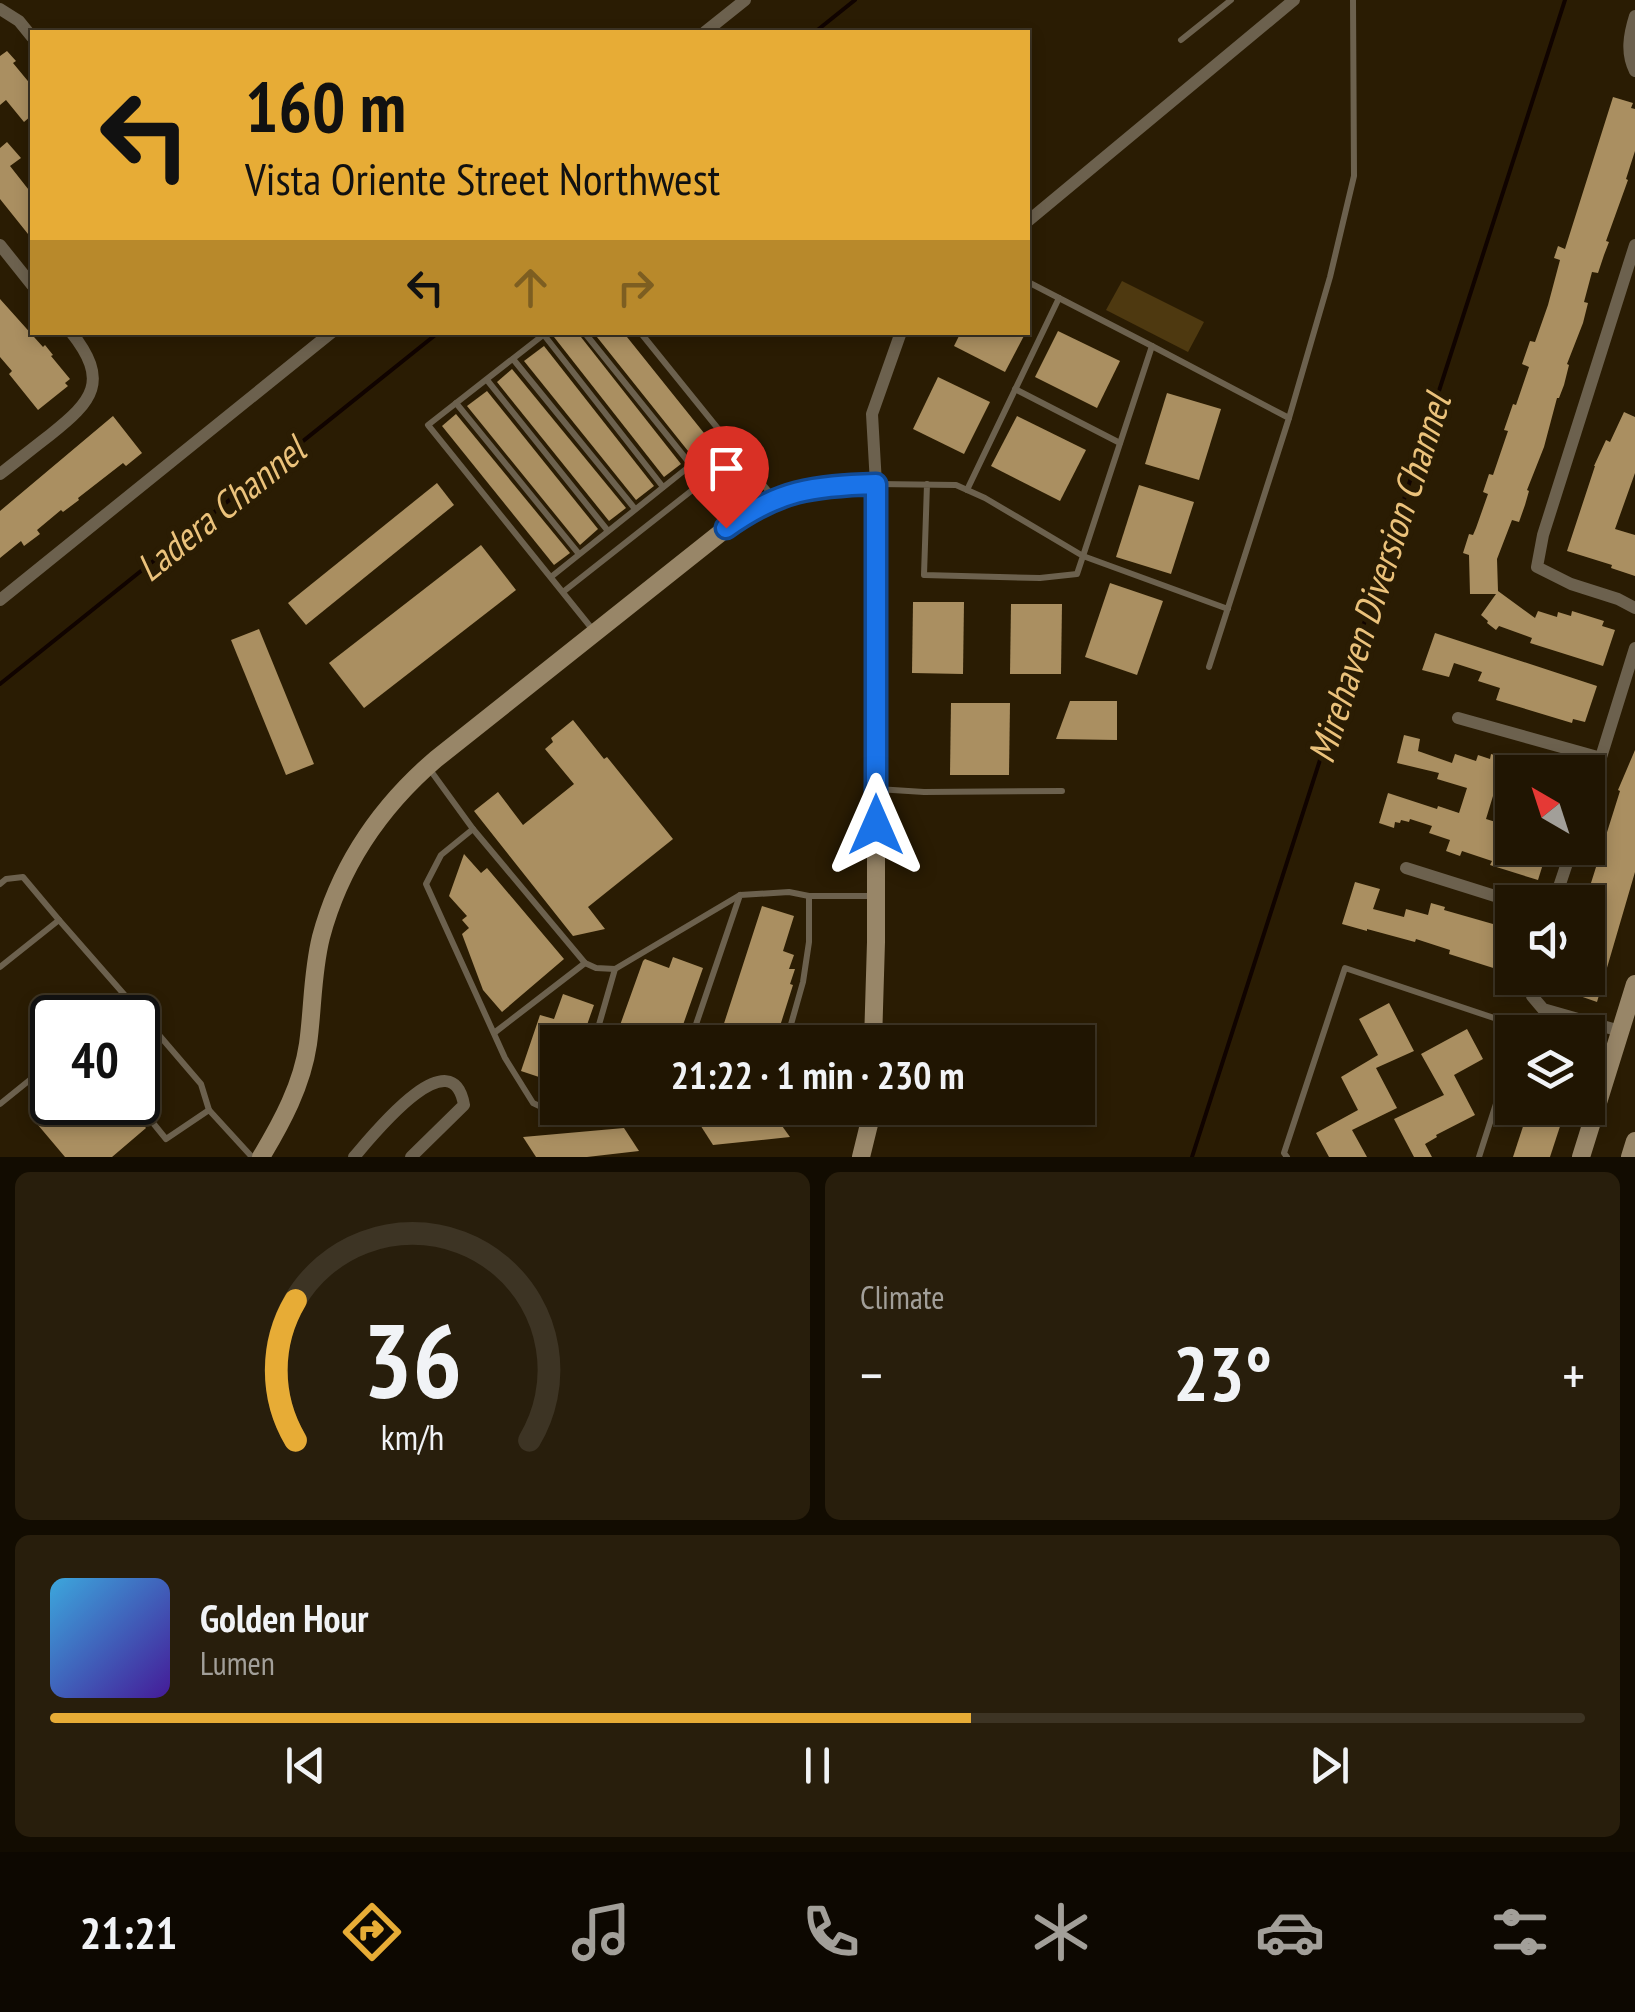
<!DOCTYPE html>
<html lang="en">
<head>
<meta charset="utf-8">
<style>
  :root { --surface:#201502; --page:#281e0c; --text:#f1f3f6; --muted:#a29f99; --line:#3d3424; --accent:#e7ac36 }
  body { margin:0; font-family:"PT Sans Narrow",sans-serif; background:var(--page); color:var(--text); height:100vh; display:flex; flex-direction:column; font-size:38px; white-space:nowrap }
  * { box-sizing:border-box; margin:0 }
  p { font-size:32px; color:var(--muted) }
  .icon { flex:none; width:55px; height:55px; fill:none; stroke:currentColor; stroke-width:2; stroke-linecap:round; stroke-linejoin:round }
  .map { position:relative; height:1157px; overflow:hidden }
  .panel { display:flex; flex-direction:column; gap:15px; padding:15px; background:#120c01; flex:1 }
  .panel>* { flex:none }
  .hud { position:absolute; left:30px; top:30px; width:1000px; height:305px; border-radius:0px; box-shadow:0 5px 15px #0003,0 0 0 2px var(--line); background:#e7ac36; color:#111; overflow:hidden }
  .needle { width:65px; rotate:321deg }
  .buttons { position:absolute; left:1495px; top:755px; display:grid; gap:20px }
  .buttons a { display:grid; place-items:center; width:110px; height:110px; border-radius:0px; background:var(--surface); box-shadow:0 5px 15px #0003,0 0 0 2px var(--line); font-size:50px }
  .speed { position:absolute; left:30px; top:995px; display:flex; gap:20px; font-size:50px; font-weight:700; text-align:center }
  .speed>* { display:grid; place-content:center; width:130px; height:130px; border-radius:50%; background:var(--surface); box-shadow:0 5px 15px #0003,0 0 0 2px var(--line); line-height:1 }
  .speed .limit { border:5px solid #111; border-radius:15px; background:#fff; color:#111 }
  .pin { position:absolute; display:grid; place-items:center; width:85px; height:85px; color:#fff; margin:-102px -42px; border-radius:50% 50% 50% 0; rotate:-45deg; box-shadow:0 0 10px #0007 }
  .pin .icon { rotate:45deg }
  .me { position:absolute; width:110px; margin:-55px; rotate:0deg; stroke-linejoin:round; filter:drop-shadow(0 0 8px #0008) }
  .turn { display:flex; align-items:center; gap:35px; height:210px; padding:0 50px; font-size:45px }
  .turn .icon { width:130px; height:130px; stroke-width:2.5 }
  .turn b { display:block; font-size:70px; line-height:85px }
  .lanes { display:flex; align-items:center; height:95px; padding:0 50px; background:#0003; justify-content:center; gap:50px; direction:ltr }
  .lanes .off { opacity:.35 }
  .big { font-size:75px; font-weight:700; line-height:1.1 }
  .panel .card { flex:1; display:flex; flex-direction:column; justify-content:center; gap:15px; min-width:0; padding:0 35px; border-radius:15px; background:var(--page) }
  .panel .dial { align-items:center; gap:0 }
  .dial svg { height:260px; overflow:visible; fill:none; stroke:var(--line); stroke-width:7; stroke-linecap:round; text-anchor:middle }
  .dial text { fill:var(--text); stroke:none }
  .song { display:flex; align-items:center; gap:30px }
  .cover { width:120px; height:120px; border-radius:15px; background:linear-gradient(135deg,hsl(200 70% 55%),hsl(260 70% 35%)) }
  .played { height:10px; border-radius:5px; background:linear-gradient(90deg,var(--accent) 60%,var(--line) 60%) }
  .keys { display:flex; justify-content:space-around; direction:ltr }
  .heat { display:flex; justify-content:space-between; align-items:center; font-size:55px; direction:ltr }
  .panel .tiles { flex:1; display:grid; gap:15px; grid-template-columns:1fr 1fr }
  .card:last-child { grid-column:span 2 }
  .trip { position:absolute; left:540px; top:1025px; width:555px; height:100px; border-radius:0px; background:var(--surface); box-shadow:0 5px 15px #0003,0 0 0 2px var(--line); font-weight:700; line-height:100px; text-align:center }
  .dock { display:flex; height:160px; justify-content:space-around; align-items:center; background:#0d0801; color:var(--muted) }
  .dock .icon { width:70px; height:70px }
  .dock .active { color:var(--accent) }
  .dock b { font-size:45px; color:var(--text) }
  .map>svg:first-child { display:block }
  .green { fill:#4e3910 }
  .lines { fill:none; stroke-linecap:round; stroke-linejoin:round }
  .stream { stroke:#100300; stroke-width:4 }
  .building { fill:#aa8f61 }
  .lane { stroke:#6c614e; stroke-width:6 }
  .street { stroke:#6c614e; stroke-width:12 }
  .secondary { stroke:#988668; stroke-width:18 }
  .route-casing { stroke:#114b97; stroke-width:25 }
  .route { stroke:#1a73e8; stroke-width:18 }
  .labels { text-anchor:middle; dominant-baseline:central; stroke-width:10; stroke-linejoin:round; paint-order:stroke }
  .water-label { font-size:38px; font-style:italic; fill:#ebc27b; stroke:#2a1c03 }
</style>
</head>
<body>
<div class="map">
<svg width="1635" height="1157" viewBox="0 0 1635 1157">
  <rect width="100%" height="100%" fill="#2a1c03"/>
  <path class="green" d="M1122,281l82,41 -16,30 -82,-42z"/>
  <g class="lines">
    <g class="stream">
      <path d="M815,32l40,-32"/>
      <path d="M0,684l439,-352"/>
      <path d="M1192,1157l373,-1157"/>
    </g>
  </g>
  <g class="building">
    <path d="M7,51l9,10 -3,2 19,23v29l-8,7 -18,-22 -6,5v-49z"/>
    <path d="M1613,97l20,6 -2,5 4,1v42l-9,28 2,1 -22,61 3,1 -5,13 -6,18 -6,-1 -8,30 4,1 -5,20 -16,41 2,1 -5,20 -5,13h-2l-13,49 -17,43 2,1 -4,14 -6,17 -7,-2 -15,39 1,32 37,27 3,-7 19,6 1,-5 13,4 1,-5 32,10 -2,5 13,4 -12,36 -73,-23 2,-5 -33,-12 -3,4 -9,-7 1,-2 -7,-6 15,-21h-26l-1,-39 -6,-2 6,-19 4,1 3,-7 12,-34 -5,-2 6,-18 4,1 15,-44 -4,-1 9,-26 3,1 13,-38 -7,-3 8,-23 5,1 13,-37 12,-45 -6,-2 4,-12 7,3z"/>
    <path d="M7,142l14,16 -11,8 22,28v45l-32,-40v-51z"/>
    <path d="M0,299l43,48 2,-2 8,10 -2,1 19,23 -5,4 3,3 -30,24 -29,-36 3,-3 -12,-14z"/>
    <path d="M1058,331l62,30 -23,47 -62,-31z"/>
    <path d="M560,332h17l104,132 -17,13 -110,-140z"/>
    <path d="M593,332h30l93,116 -16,13 -5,-7 -3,2z"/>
    <path d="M961,332h65l-21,40 -51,-26z"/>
    <path d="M544,346l110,140 -18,14 -112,-139z"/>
    <path d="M512,369l114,139 -17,13 -112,-139z"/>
    <path d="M938,377l52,25 -26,52 -51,-25z"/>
    <path d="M487,391l111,138 -18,16 -113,-139z"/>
    <path d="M1167,393l54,16 -22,71 -54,-16z"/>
    <path d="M1624,412l11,5v56l-20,56 20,6v41l-24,-8 1,-3 -45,-14 28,-85h-1l12,-26 4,2z"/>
    <path d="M456,414l114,139 -16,12 -112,-139z"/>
    <path d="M113,416l29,37 -16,13 -3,-3 -45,35 1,2 -16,12 -2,-2 -24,20 3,4 -16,12 -3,-5 -21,17v-47z"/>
    <path d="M1017,416l69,34 -26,51 -69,-35z"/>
    <path d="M437,483l17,22 -148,120 -18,-22z"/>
    <path d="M1139,485l55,17 -23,72 -55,-17z"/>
    <path d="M481,545l35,45 -152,118 -35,-45z"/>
    <path d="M1110,583l53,18 -26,74 -52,-18z"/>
    <path d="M913,602h51l-1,72 -51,-1z"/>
    <path d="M1011,604h51l-1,70h-51z"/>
    <path d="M259,629l55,135 -28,11 -55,-135z"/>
    <path d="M1435,633l162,53 -12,36 -12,-3 -1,4 -76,-23 4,-12 -22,-7 4,-9 -28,-9 -5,14 -27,-7z"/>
    <path d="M1070,701h47v39l-61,-1z"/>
    <path d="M951,703h59l-1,72h-59z"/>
    <path d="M573,720l31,39 3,-2 66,82 -85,68 17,22 -32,7 -99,-125 24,-19 25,33 51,-41 -29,-35 8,-7 -2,-4z"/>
    <path d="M1404,735l16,4 -2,12 34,12 3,-9 21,7 2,-6 12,4 1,-5 50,16 -1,2h-28v30l-19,-6 -7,23 26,8v21h36l-10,32 -48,-15 2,-4 -30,-10 -2,5 -14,-5 4,-11 -21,-7 3,-7 -22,-7 -1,3 -8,-2 -1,3 -5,-1 -1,6 -15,-5 9,-30 49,16 1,-3 21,7 8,-25 -30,-9 2,-6 -42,-10z"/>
    <path d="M1635,750v122l-38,130 -43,-15 4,-9h30v-76h-3l35,-111 -2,-1z"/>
    <path d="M464,854l17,19 6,-5 77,91 -62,53 -19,-22 -21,-56 7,-6 -7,-8 5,-4 -18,-20z"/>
    <path d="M1355,882l25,7 -7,20 31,8 2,-8 22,6 3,-12 14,4 -1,3 63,18 -1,4 6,2v18l-6,20 -57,-18 1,-4 -34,-11 -1,3 -48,-13v2l-25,-7z"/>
    <path d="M762,906l32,10 -11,35 11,4 -5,14h6l-5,15 3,1 -18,57h-57z"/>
    <path d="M673,957l30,11 -26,74h-63l29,-81 2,-2 24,9z"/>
    <path d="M563,994l31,11 -13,37h-23v47l-18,-6 2,-5 -21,-7 19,-56 14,4z"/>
    <path d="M1389,1003l25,48 -38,17 21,40 -45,22 15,27h-38l-13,-24 42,-23 -17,-33 37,-22 -19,-36z"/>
    <path d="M1467,1029l16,30 -29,16 21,40 -39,20 1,2 -12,7 7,13h-18l-20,-38 50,-24 -23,-41z"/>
    <path d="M52,1088v14h73l21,26 -34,29h-47l-27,-32 4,-4 -12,-14z"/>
    <path d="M1529,1108h37l-16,49h-37z"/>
    <path d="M772,1112l18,25 -77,8 -16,-25z"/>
    <path d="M624,1128l15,23 -52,6h-51l-13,-20z"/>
  </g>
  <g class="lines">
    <g class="lane">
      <path d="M1181,40l50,-40"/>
      <path d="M1059,298l93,48"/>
      <path d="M547,332l-119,93 165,205"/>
      <path d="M640,332l134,166"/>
      <path d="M544,335l119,152"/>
      <path d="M513,359l122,150"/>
      <path d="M487,380l121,151"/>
      <path d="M1015,389l105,54"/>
      <path d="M456,403l123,151"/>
      <path d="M1289,418l41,-141 24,-101 -1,-176"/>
      <path d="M877,484l79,1 29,13 98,58 -6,18 -37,4 -116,-3 3,-91"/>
      <path d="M967,490l92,-192 -31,-16"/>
      <path d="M551,577l140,-112 -107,-133"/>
      <path d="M563,592l175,-138"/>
      <path d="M1209,667l80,-249 -137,-72 -69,210 145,53"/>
      <path d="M428,767l45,62 -32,26 -15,29 79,174 28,45 19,9h67l40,-4"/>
      <path d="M877,789l47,3 138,-1"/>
      <path d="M473,829l112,134 11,5 19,1 125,-74"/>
      <path d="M0,884l6,-5 17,-2 36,43 -59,47"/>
      <path d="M59,920l70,80"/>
      <path d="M109,1018l20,-18 72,84 8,26"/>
      <path d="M494,1033l91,-70"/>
      <path d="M594,1042l21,-73"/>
      <path d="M690,1042l50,-147 49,-3 20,4h66"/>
      <path d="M786,1042l17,-60 6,-40v-46"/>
      <path d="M136,1102l30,37 43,-29 43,47"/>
      <path d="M0,1104l52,-42"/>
      <path d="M1287,1157l-3,-4 61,-185 158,53 12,11"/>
      <path d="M1479,1157l33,-103"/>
    </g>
    <g class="street">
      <path d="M0,9l19,12 13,16"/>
      <path d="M1635,16c-6,19 -9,37 0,55"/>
      <path d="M705,32l40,-32"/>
      <path d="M1028,221l266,-221"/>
      <path d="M0,245l32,40"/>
      <path d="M1635,245l-92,290 -6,32 34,17 47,15 17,9"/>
      <path d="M0,474c17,-13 33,-26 50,-39 43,-34 60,-54 21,-103"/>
      <path d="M876,484l-4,-70 29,-82"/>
      <path d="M0,600l332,-268"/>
      <path d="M1458,718l143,40"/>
      <path d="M1588,799l47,-151"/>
      <path d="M1406,868l108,34"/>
      <path d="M1554,902l18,-54"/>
      <path d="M1530,978l2,18 11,13 77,22"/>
      <path d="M354,1157c18,-21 98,-121 110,-52l-53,52"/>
    </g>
    <g class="secondary">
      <path d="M261,1157c21,-35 41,-72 47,-113 5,-36 4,-71 13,-107 19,-71 59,-130 115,-178l307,-244c47,-28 79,-29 133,-31v458l-3,100"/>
      <path d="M861,1157l12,-49"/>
      <path d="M1581,1157l54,-173"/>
      <path d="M1630,1157l5,-16"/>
    </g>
  </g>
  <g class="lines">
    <g class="route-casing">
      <path id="route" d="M726,528c53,-38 86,-42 150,-44v341"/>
    </g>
    <use href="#route" class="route"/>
  </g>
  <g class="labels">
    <g class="water-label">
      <text transform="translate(220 508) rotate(-39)">Ladera Channel</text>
      <text transform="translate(1378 578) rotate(-72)">Mirehaven Diversion Channel</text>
    </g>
  </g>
</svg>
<div class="buttons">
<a><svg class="needle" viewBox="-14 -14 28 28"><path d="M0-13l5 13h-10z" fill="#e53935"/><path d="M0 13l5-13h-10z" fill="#a29f99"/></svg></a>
<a><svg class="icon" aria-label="sound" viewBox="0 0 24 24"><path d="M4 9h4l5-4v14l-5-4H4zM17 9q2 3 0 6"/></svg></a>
<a><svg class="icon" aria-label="layers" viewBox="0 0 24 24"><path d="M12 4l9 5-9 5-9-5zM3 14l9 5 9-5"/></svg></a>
</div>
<div class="speed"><div class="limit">40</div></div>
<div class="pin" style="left:726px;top:528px;background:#d93025"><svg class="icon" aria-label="arrive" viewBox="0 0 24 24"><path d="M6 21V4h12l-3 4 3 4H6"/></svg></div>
<svg class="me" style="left:876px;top:825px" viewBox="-20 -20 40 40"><path d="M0-17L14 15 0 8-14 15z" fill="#1a73e8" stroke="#fff" stroke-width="4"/></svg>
<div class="trip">21:22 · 1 min · 230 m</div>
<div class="hud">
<div class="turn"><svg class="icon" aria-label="left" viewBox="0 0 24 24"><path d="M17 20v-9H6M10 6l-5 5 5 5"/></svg><div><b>160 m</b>Vista Oriente Street Northwest</div></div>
<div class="lanes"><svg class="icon" aria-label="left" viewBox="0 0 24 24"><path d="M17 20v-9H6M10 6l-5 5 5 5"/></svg><svg class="icon off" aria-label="ahead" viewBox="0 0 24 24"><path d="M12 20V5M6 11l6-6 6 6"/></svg><svg class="icon off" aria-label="right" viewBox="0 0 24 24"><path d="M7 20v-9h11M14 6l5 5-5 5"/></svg></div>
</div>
</div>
<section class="panel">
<div class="tiles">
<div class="card dial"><svg viewBox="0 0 100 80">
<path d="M14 69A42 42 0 1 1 86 69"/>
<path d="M14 69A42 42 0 0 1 14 26" stroke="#e7ac36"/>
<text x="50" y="56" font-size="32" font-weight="700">36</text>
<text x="50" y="72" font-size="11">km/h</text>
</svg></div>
<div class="card"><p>Climate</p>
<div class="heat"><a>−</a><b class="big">23°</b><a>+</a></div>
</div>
<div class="card">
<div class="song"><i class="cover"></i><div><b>Golden Hour</b><p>Lumen</p></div></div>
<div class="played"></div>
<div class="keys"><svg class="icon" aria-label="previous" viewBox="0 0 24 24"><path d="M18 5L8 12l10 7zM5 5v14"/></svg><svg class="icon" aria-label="pause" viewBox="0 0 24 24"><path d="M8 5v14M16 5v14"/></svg><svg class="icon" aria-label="next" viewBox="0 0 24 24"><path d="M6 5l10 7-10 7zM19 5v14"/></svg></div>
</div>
</div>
</section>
<nav class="dock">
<b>21:21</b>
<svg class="icon active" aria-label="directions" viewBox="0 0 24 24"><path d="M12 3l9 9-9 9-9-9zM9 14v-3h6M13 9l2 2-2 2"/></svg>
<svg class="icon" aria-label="music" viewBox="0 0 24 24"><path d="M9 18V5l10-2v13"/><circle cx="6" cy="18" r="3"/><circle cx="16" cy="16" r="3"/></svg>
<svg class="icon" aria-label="phone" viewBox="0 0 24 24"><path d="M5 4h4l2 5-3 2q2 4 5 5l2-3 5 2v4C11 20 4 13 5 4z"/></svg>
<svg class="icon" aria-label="climate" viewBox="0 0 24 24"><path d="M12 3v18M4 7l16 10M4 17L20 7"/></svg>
<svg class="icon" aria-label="car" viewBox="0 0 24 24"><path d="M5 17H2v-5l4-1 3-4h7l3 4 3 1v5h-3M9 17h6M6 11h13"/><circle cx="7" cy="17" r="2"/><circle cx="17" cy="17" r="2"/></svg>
<svg class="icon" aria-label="filters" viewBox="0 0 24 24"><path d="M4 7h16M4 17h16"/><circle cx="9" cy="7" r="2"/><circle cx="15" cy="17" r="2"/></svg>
</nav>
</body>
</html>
